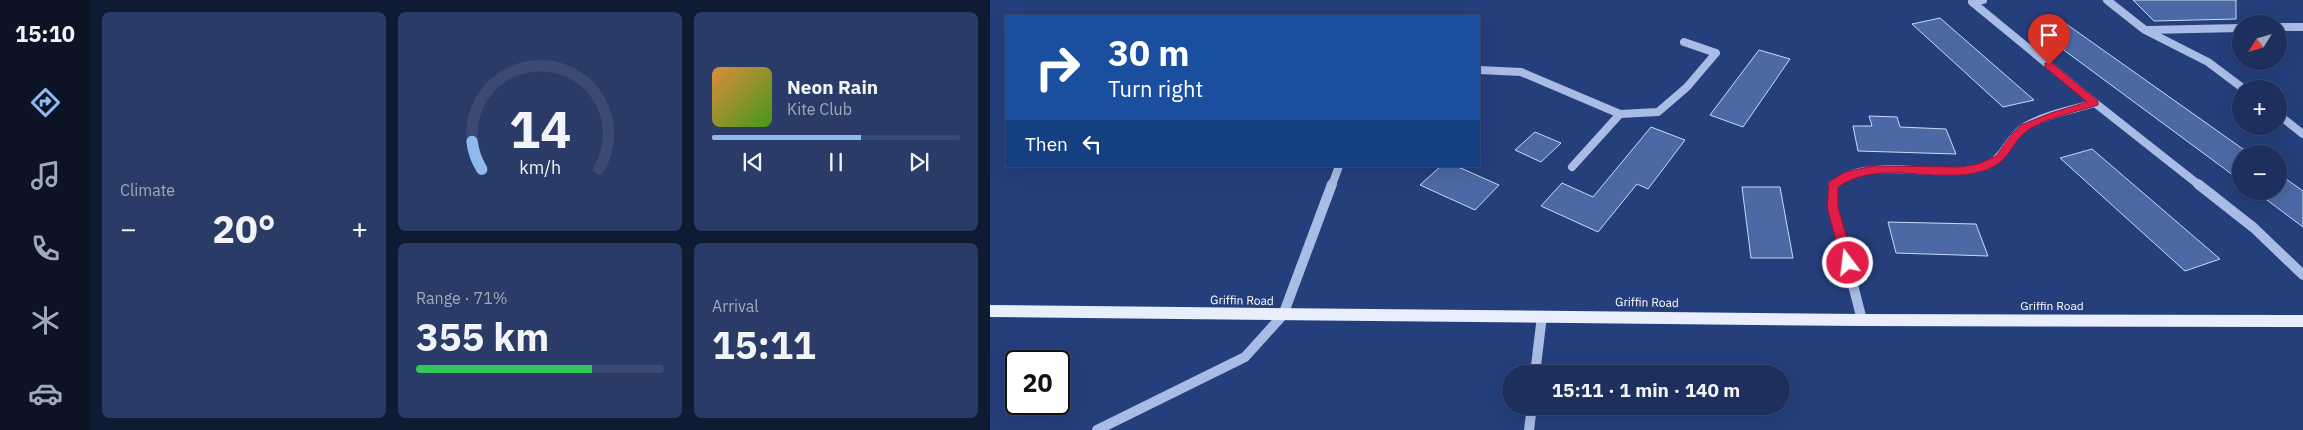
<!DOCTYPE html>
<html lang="en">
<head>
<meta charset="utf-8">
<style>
  :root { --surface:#1c2f5d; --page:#293b66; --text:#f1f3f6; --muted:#a0a9bc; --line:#3a4a72; --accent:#90b9f0 }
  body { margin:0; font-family:"IBM Plex Sans",sans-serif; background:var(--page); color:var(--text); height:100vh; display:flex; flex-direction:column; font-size:19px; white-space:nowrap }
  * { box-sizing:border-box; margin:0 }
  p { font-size:16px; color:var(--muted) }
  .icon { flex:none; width:28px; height:28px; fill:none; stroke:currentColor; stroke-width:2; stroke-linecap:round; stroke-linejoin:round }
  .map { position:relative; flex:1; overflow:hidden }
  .sheet { display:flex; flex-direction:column; gap:12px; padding:12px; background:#0f1a33; width:900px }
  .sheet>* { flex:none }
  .banner { position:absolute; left:15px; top:15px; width:475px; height:152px; border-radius:0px; box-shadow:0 5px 20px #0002,0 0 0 1px var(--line); background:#1a4fa0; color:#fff; overflow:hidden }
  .needle { width:32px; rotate:233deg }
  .buttons { position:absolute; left:1242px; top:15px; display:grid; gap:10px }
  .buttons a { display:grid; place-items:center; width:55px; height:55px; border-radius:50%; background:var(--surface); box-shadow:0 5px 20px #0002,0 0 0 1px var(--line); font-size:25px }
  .speed { position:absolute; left:15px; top:350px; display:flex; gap:10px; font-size:25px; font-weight:700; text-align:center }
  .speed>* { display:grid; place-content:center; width:65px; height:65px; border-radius:50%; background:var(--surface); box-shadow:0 5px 20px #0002,0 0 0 1px var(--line); line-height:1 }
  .speed .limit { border:2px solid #111; border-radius:8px; background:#fff; color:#111 }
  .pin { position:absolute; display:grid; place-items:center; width:42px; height:42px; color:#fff; margin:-51px -21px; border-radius:50% 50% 50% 0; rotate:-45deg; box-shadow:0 0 5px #0007 }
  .pin .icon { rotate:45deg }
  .me { position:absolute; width:55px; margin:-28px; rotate:345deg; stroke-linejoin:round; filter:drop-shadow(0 0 4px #0008) }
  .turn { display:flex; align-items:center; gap:18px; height:105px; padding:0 20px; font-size:22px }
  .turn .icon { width:65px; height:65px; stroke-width:2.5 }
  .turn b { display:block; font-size:35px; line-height:42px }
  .then { display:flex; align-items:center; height:48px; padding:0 20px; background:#0003; gap:10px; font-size:19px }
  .big { font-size:38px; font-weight:800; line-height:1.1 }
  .sheet .tile { flex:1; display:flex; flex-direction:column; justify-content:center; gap:8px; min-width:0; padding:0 18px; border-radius:8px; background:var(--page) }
  .sheet .dial { align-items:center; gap:0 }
  .dial svg { height:130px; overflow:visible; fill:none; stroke:var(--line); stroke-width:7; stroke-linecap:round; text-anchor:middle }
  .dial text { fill:var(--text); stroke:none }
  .song { display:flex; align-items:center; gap:15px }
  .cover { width:60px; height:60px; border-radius:8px; background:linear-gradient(135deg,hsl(30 70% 55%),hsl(100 70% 35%)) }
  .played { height:5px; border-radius:2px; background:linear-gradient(90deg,var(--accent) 60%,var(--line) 60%) }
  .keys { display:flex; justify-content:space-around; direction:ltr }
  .heat { display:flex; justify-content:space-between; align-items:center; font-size:28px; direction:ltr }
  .charge { height:8px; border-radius:4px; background:linear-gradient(90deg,#34c759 71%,var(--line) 0) }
  .sheet .tiles { flex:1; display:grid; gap:12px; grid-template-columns:repeat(3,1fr) }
  .tile:first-child { grid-row:span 2 }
  .trip { position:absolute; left:512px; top:365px; width:288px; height:50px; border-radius:25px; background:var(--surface); box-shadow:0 5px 20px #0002,0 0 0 1px var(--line); font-weight:800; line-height:50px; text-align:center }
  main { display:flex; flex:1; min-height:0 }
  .menu { display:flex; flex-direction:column; width:90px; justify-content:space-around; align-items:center; background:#0b1325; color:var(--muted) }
  .menu .icon { width:35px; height:35px }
  .menu .active { color:var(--accent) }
  .menu b { font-size:22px; color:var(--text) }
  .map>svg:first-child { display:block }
  .building { fill:#4d69a5; stroke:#ccd9f4 }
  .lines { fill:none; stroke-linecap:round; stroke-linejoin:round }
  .minor-far1 { stroke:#a9bce5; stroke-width:8 }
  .minor { stroke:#a9bce5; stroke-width:10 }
  .major { fill:#e9eefd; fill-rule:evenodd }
  .route { fill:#e11d48; stroke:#92132f }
  .labels { text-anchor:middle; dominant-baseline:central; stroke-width:5; stroke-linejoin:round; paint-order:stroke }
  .street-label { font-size:12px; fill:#fff; stroke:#253f7c }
</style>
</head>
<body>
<main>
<nav class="menu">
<b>15:10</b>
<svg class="icon active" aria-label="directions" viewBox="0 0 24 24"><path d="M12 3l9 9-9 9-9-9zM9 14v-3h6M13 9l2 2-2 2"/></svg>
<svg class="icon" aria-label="music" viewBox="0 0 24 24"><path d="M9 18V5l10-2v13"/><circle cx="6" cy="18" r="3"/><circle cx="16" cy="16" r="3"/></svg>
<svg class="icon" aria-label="phone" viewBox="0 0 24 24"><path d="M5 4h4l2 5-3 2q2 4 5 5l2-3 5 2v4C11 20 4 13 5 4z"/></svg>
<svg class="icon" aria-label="climate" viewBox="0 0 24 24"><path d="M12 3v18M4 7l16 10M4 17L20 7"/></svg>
<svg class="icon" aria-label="car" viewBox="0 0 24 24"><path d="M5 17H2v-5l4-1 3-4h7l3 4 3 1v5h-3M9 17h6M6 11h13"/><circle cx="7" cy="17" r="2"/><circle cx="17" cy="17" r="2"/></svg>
</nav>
<section class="sheet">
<div class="tiles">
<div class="tile"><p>Climate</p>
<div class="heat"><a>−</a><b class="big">20°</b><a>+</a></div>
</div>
<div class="tile dial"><svg viewBox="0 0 100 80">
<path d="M14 69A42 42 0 1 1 86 69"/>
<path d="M14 69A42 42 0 0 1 8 52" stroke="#90b9f0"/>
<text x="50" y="56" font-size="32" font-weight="700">14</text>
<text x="50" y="72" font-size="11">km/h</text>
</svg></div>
<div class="tile">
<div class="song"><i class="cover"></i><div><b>Neon Rain</b><p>Kite Club</p></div></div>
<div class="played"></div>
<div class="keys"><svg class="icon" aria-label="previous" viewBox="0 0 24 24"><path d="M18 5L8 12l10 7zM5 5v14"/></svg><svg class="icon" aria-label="pause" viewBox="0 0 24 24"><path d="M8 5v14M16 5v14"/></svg><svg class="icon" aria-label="next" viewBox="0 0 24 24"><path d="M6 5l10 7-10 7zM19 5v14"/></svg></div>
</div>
<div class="tile"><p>Range · 71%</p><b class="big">355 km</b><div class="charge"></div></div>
<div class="tile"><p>Arrival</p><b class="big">15:11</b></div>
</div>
</section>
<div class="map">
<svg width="1313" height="430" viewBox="0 0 1313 430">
  <rect width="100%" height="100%" fill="#253f7c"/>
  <g class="building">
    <path d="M1143,0h103v19l-82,2z"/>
    <path d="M950,18l94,82 -31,7 -91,-83z"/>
    <path d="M1072,21l188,133h-9v27l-207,-153z"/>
    <path d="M769,50l31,9 -47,68 -33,-12z"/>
    <path d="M879,116l28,1 3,10 46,2 10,25 -98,-3 -5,-25h19z"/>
    <path d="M661,127l34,13 -37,49 -11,-5 -39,48 -57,-26 21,-23 31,14z"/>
    <path d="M545,132l26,11 -20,19 -26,-12z"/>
    <path d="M1102,149l128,110 -35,12 -125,-113z"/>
    <path d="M451,166h15l43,19 -24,25 -55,-25z"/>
    <path d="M1289,174l24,17v36l-48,-36h24z"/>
    <path d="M752,187h38l13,71h-42z"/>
    <path d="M898,222l88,2 12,32 -92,-3z"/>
  </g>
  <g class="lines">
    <g class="minor-far1">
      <path d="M993,0l-11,2 123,101"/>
      <path d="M1117,0l38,30 63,32 36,27"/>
      <path d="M1289,27h24"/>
      <path d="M1157,30l94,-2"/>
      <path d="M489,70l42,2 99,42 38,-2 29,-25 29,-34 -32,-11"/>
      <path d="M1289,115l24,19"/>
      <path d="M582,167l48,-53"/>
      <path d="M342,185l7,-19"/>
      <path d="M843,185c5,-3 11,-8 16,-10 42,-14 88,3 130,-7 26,-6 27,-30 47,-42 21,-12 46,-16 69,-23l104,82"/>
    </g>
    <g class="minor">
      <path d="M845,184l-2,1v22l29,113"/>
      <path d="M1208,184l56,44 49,47"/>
      <path d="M545,374l7,-58"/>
      <path d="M107,430l148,-73 38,-42 49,-131"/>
      <path d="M539,430l3,-24"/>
    </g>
    <path class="major" d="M0,305l872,9 441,1v12l-441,-1 -872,-9z"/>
  </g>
  <path class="route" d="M1055,63h7l46,38v4c-19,6 -56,14 -71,26 -19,15 -16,31 -44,40 -47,14 -102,-13 -145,16v20l16,56 -6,5 -5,-1 -16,-60 2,-25 16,-10 28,-6 88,1 17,-3 18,-8 16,-22 9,-9 30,-12 36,-11 -42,-35z"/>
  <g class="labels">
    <g class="street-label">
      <text transform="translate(252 300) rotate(1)">Griffin Road</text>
      <text transform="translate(657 302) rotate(1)">Griffin Road</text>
      <text x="1062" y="305">Griffin Road</text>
    </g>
  </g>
</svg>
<div class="buttons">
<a><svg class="needle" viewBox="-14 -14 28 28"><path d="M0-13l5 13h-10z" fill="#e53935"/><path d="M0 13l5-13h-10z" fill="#a0a9bc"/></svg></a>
<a>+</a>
<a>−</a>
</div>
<div class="speed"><div class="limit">20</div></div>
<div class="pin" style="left:1059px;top:65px;background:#d93025"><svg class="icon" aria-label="arrive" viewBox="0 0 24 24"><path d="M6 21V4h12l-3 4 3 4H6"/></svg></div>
<svg class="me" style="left:858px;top:263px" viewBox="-20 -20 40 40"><circle r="17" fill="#e11d48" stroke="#fff" stroke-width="3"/><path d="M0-11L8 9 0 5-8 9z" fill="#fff"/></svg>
<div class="trip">15:11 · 1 min · 140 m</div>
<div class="banner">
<div class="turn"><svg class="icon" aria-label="right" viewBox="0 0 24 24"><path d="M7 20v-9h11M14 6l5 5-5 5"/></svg><div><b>30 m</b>Turn right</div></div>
<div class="then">Then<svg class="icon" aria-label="left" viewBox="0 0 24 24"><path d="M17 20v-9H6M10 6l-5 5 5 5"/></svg></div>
</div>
</div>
</main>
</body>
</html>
